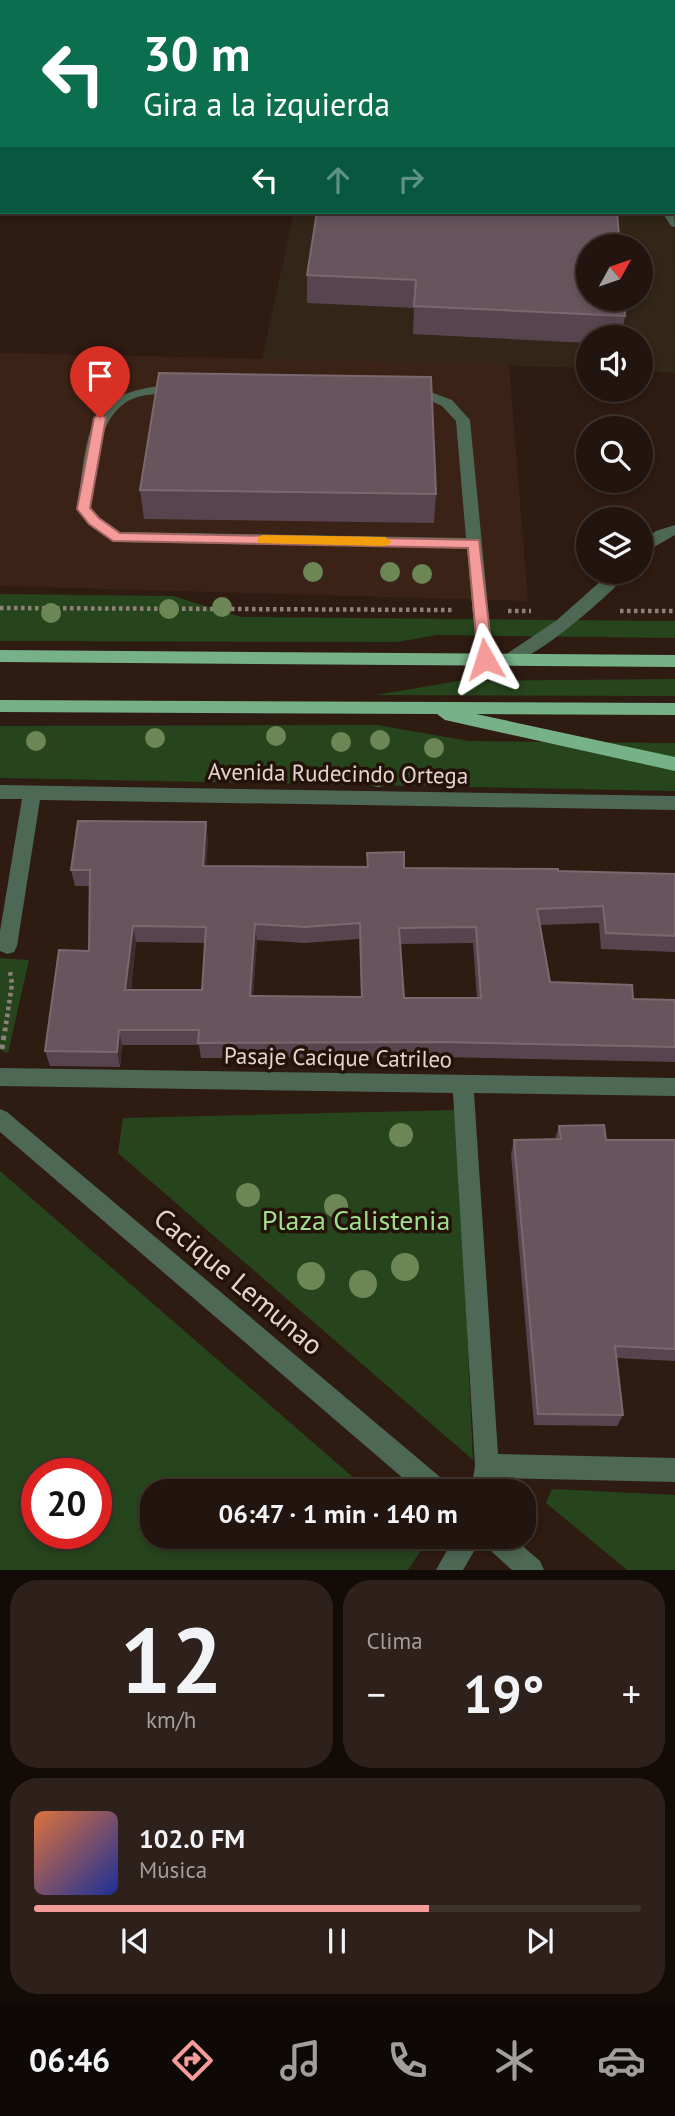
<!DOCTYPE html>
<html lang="es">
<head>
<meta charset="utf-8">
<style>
  :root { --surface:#22140e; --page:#2e211c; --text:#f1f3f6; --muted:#a29e9e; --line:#3f332e; --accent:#f59b99 }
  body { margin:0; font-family:"PT Sans",sans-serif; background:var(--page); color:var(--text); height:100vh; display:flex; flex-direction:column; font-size:26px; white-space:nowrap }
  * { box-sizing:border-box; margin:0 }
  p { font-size:23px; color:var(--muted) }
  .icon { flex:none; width:38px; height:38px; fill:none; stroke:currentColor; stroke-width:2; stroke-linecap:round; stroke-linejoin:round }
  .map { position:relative; height:1570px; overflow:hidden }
  .sheet { display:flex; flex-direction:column; gap:10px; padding:10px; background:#130b08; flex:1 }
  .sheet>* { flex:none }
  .guide { position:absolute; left:0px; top:0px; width:676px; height:214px; box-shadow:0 4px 10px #0003,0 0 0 2px var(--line); background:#0b6e4f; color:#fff; overflow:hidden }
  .needle { width:46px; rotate:50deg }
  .buttons { position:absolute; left:576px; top:234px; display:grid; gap:14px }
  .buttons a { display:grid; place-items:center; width:77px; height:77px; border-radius:50%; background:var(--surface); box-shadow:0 4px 10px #0003,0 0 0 2px var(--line); font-size:35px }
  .speed { position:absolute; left:21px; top:1458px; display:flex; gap:14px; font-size:35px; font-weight:700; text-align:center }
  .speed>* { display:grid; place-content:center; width:91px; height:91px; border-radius:50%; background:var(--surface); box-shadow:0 4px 10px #0003,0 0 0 2px var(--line); line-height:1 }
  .speed .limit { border:10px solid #d22; background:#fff; color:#111 }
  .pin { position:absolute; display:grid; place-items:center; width:60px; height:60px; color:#fff; margin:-72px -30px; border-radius:50% 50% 50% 0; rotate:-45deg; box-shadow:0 0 7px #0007 }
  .pin .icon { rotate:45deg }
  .me { position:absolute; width:77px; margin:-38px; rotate:354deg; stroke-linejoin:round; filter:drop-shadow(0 0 5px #0008) }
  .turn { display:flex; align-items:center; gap:24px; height:147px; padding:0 28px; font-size:32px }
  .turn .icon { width:91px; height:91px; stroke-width:2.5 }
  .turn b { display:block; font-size:49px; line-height:60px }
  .lanes { display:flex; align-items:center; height:66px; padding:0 28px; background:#0003; justify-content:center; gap:35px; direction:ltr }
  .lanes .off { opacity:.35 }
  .big { font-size:52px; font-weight:600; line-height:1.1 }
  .sheet .card { flex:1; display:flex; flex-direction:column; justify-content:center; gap:10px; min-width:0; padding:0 24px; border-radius:28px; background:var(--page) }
  .sheet .dial { align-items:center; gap:0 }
  .dial b { font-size:91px; line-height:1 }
  .song { display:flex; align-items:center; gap:21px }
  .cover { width:84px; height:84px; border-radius:10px; background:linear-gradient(135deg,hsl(20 70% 55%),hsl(230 70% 35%)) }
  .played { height:7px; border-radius:4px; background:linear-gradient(90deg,var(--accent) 65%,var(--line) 65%) }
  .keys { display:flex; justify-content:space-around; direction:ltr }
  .heat { display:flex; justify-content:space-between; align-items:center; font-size:38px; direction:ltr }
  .sheet .tiles { flex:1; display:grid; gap:10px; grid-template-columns:1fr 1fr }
  .card:last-child { grid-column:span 2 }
  .trip { position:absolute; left:140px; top:1479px; width:396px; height:70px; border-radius:28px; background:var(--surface); box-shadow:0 4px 10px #0003,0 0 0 2px var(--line); font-weight:600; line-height:70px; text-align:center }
  .tab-bar { display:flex; height:112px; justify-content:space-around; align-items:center; background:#0e0806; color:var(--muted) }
  .tab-bar .icon { width:49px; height:49px }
  .tab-bar .on { color:var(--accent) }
  .tab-bar b { font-size:32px; color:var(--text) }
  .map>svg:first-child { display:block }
  .commercial { fill:#312617; fill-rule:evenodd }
  .built { fill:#3b2216 }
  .green { fill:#26451d; fill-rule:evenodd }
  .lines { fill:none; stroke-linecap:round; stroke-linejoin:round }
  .path-far1 { stroke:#908079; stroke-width:4.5; stroke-dasharray:3.5 3.5; stroke-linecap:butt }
  .path { stroke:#908079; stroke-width:5; stroke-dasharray:4.5 4.5; stroke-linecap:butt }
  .lane { fill:#4d6855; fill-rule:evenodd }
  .street { fill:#4d6855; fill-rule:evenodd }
  .primary { fill:#77b188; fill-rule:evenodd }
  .tree { fill:#6c8755 }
  .wall { fill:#58444e; fill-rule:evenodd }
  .shaded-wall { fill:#412d30 }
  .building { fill:#67545c; stroke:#7a686e; stroke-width:2; fill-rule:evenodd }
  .route { fill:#f59b99; stroke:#9f6563; stroke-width:2 }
  .slow { fill:#f59e0b }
  .labels { text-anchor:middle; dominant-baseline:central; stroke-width:7; stroke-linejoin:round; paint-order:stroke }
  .street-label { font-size:23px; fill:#e2d5cf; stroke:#241209 }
  .near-park-label { font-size:28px; fill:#9fdf8c; stroke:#241209 }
  .near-street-label { font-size:28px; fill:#e2d5cf; stroke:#241209 }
</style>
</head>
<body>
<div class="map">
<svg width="675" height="1570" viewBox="0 0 675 1570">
  <rect width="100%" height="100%" fill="#2e1b12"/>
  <path class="commercial" d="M674,131l1,242 -34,-2 -1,-33h-52v30l-326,-9 32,-147h380zM588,247h52v52h-52z"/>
  <path class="built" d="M0,353l509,11 19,237 -528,-15z"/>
  <g class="green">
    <path d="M0,594l173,2 68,21 434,4v17l-238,-3 -40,7 -397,-1z"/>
    <path d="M675,679v17l-300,-1 83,-14z"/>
    <path d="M377,725l92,16 206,2v48l-675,-13v-52z"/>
    <path d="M0,958l29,2 -21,93 -8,-3z"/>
    <path d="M457,1110l16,350 -355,-307 5,-35z"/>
    <path d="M0,1171l369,320h-217v45l270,1 5,4 -19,29h-408zM37,1474h59v59h-59z"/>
    <path d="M552,1489l123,6v75h-48l-81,-67z"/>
  </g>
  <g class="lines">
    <g class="path-far1">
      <path d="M0,608l454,2"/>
      <path d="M508,611h23"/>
      <path d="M620,611h55"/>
      <path d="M5,1031l7,-47 -2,-13"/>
    </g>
    <path class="path" d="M2,1049l3,-20"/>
    <g class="lane">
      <path d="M311,0h11l1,2h-11z"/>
      <rect x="674" y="105" width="1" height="6"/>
      <path d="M662,212h12l1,15 -4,-1z"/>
      <path d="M181,384l5,1v6c-18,4 -37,1 -54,8 -38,18 -35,73 -41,108l8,11 21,14 346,6 -10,-117 -14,-15 -37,-17 7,-4 40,15 18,20 23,239 -2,4 -6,2 -8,-6 -10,-111 -350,-6 -28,-18 -12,-16c13,-84 6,-118 104,-124z"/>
      <path d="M675,525v10l-35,20v-13l16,-11z"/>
      <path d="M611,572h18c-14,19 -103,97 -124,91l-2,-4 2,-4 52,-35z"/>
    </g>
    <g class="street">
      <path d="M342,0h15l-16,2z"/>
      <path d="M620,0h10l1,2h-10z"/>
      <rect x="674" y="62" width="1" height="8"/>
      <rect x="0" y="74" width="2" height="6"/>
      <path d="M0,785l675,11v14l-635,-10 -23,146 -3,6 -7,2 -7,-3v-20l22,-132h-22z"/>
      <path d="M0,1068l675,10v18l-201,-3 24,361 177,4v24l-178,-4 -2,13h-24l4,-25 -22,-373 -453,-7z"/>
      <path d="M0,1109l7,3 439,370 3,9h-31l-418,-359z"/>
      <path d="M455,1536h56l29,25 4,9h-32l-32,-29 -17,29h-27z"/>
    </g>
    <g class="primary">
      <path d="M0,650l675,5v12l-675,-5z"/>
      <path d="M0,700l675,3v12l-199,-1 199,43v14l-230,-51 -8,-6 -437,-2z"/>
    </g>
  </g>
  <g class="tree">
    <circle cx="313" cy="572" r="10"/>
    <circle cx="390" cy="572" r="10"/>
    <circle cx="422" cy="574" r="10"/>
    <circle cx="222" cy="607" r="10"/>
    <circle cx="169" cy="609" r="10"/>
    <circle cx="51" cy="613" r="10"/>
    <circle cx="276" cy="736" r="10"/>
    <circle cx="155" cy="738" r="10"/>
    <circle cx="380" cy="740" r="10"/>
    <circle cx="36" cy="741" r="10"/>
    <circle cx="341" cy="742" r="10"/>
    <circle cx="434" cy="748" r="10"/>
    <circle cx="378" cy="777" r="10"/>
    <circle cx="401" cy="1135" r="12"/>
    <circle cx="248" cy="1195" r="12"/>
    <circle cx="336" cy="1206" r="12"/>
    <circle cx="405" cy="1267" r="14"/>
    <circle cx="311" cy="1276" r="14"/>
    <circle cx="363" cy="1284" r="14"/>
  </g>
  <g class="wall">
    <path d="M317,212l308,104 -4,22h-33v5l-175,-9 1,-26 -107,-5v-28z"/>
    <path d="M140,490l296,4 -2,29 -290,-4z"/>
    <path d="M208,839l-2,27 161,1v-14l37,15 271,6v78l-74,-3 -2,-26 -59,2 10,57 83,17 42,1v62l-233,-5 -241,1 -2,-13h-77l-2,22 -70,-1 -5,-15 44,-100 1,-65h-15l-4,-16zM359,939l2,58 -108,-1 4,-56 48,3zM136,942l69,1 -3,47h-71zM473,943l4,55h-73l-4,-54z"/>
    <path d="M559,1126l47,14h69v221l-59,-3 7,57 -6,11 -83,-1 -23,-271 3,-14 41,-1z"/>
  </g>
  <g class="shaded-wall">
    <path d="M206,822l2,17 -3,44 -2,-17z"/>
    <path d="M255,924l2,16 -5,72 -2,-16z"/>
    <path d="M133,926l3,16 -7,64 -4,-16z"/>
    <path d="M119,1030l3,15 -2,22 -3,-15z"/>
  </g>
  <g class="building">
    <path d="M317,212h300l3,35h-32v52h36l1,17 -211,-10 2,-26 -109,-5z"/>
    <path d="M159,373l272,4 5,117 -296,-4z"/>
    <path d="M78,821l128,1 -3,44 165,1 -1,-14 37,-1v16l154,1v2l117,3v62l-69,-3 -3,-27 -66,3 13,73 82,3 1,14 42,1v47l-231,-5 -246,1 1,-13h-80l-2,22 -72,-1 14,-101 30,1 1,-81h-19zM360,923l2,74 -112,-1 5,-72 50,3zM133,926l73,1 -4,63h-77zM476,927l5,71h-77l-5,-70z"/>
    <path d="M604,1125l2,15h69v209l-60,-3 8,69 -85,-1 -24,-274 47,-1 -2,-13z"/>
  </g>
  <path class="route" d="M100,414l6,4 -16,90 9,10 21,15 359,7 14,119 -2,4h-11l-2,-4 -10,-111 -355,-7 -24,-17 -12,-15 17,-91z"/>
  <path class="slow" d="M263,535l122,2 7,5 -7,4 -127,-3v-6z"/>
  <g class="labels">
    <g class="street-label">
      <text transform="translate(338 773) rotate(1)">Avenida Rudecindo Ortega</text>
      <text transform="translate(338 1057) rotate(1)">Pasaje Cacique Catrileo</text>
    </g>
    <g class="near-park-label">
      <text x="356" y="1219">Plaza Calistenia</text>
    </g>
    <g class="near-street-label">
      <text transform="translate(239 1281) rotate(40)">Cacique Lemunao</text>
    </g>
  </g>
</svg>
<div class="buttons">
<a><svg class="needle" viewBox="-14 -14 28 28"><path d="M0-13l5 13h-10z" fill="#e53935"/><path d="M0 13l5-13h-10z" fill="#a29e9e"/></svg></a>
<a><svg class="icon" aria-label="sound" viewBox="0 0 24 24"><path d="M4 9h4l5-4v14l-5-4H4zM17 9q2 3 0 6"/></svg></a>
<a><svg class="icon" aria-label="search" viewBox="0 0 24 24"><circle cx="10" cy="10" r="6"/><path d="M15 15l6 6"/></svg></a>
<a><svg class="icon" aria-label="layers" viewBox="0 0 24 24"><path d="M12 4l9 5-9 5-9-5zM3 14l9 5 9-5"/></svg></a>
</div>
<div class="speed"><div class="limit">20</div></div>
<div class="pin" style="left:100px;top:418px;background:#d93025"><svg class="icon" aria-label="arrive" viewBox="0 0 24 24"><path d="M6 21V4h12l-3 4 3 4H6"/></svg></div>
<svg class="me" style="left:485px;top:659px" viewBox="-20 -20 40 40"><path d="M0-17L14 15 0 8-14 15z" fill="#f59b99" stroke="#fff" stroke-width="4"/></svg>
<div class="trip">06:47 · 1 min · 140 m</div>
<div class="guide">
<div class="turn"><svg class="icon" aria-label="left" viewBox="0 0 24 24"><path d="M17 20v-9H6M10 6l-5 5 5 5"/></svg><div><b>30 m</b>Gira a la izquierda</div></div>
<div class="lanes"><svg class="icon" aria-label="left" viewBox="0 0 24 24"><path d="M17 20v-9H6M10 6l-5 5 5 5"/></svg><svg class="icon off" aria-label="ahead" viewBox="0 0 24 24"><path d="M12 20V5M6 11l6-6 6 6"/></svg><svg class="icon off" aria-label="right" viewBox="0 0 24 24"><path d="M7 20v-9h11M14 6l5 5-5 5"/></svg></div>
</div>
</div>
<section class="sheet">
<div class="tiles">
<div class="card dial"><b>12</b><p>km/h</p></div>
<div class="card"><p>Clima</p>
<div class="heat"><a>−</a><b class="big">19°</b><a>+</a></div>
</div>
<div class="card">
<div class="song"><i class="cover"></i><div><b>102.0 FM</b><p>Música</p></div></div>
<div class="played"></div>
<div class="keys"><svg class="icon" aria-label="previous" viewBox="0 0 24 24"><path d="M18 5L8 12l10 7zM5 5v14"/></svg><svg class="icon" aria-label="pause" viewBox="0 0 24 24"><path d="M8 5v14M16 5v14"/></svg><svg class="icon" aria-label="next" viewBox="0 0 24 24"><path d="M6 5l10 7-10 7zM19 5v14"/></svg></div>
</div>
</div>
</section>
<nav class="tab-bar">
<b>06:46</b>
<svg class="icon on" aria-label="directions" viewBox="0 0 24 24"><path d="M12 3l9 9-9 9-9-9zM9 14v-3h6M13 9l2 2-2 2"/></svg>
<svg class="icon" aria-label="music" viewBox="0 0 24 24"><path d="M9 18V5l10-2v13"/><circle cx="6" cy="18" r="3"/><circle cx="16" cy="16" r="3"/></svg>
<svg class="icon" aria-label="phone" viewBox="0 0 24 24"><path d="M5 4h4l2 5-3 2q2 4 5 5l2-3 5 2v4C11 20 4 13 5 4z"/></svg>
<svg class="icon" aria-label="climate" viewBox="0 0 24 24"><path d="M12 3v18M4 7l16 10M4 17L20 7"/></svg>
<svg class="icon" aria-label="car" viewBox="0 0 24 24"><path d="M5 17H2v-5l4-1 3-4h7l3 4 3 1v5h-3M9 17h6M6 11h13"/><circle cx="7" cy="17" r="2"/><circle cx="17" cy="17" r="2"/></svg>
</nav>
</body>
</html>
